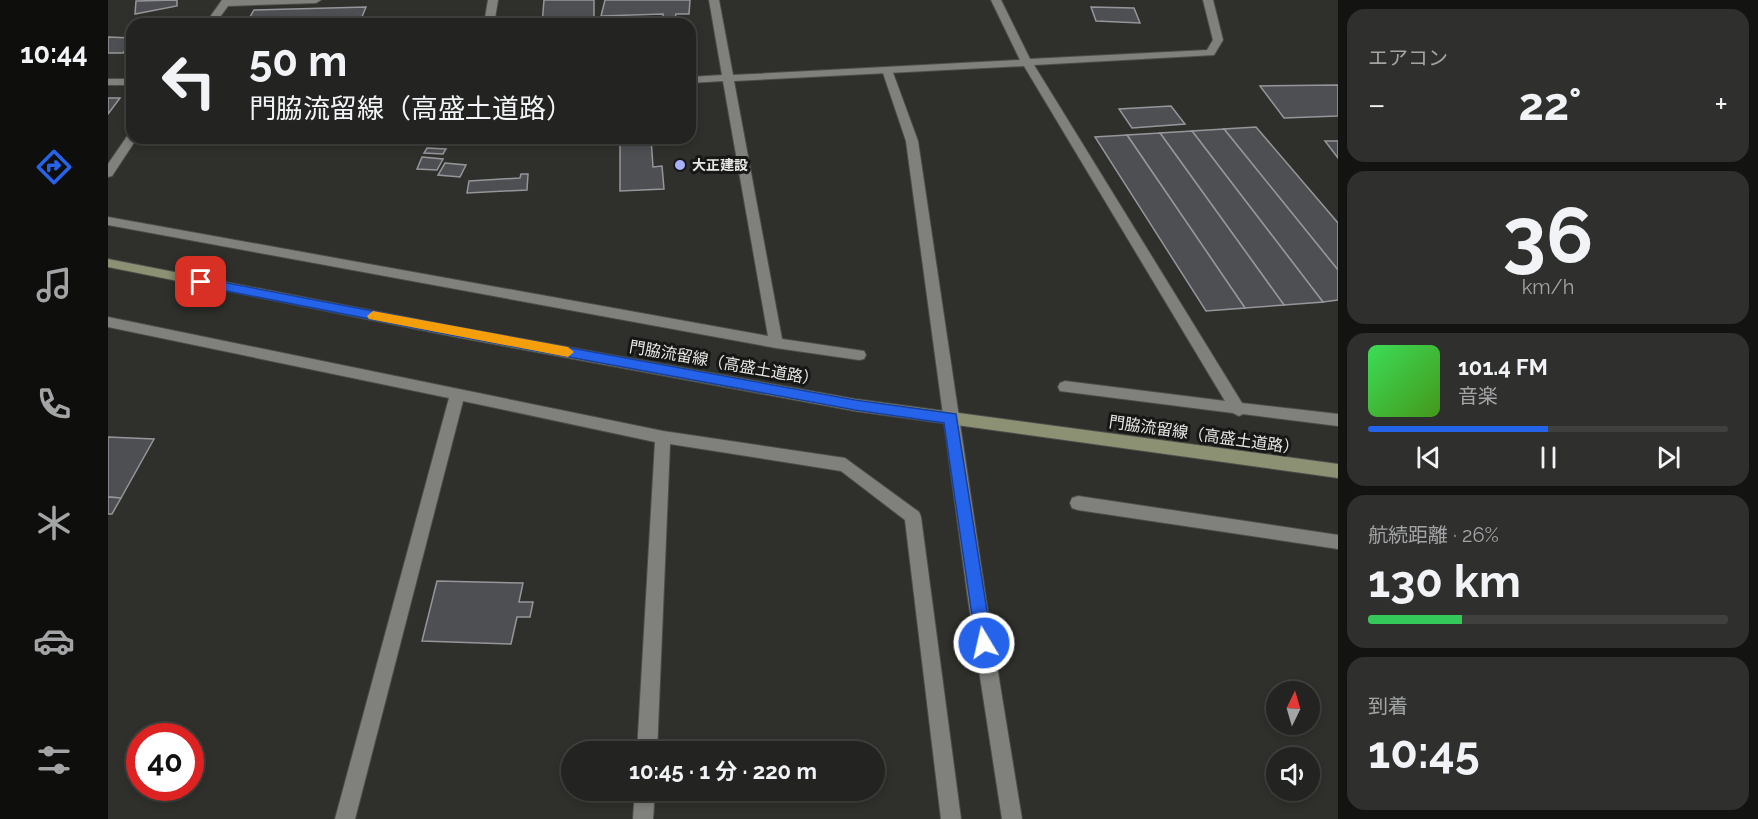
<!DOCTYPE html>
<html lang="ja">
<head>
<meta charset="utf-8">
<style>
  :root { --surface:#232421; --page:#2f302e; --text:#f1f3f6; --muted:#a3a4a5; --line:#40413f; --accent:#2563eb }
  body { margin:0; font-family:Raleway,"Noto Sans JP",sans-serif; background:var(--page); color:var(--text); height:100vh; display:flex; flex-direction:column; font-size:22px; white-space:nowrap }
  * { box-sizing:border-box; margin:0 }
  p { font-size:20px; color:var(--muted) }
  .icon { flex:none; width:33px; height:33px; fill:none; stroke:currentColor; stroke-width:2; stroke-linecap:round; stroke-linejoin:round }
  .map { position:relative; flex:1; overflow:hidden }
  .drawer { display:flex; flex-direction:column; gap:9px; padding:9px; background:#131412; width:420px }
  .drawer>* { flex:none }
  .hud { position:absolute; left:18px; top:18px; width:570px; height:126px; border-radius:18px; box-shadow:0 3px 9px #0003,0 0 0 2px var(--line); background:#232421; color:var(--text); overflow:hidden }
  .needle { width:39px; rotate:5deg }
  .controls { position:absolute; left:1158px; top:681px; display:grid; gap:12px }
  .controls a { display:grid; place-items:center; width:54px; height:54px; border-radius:50%; background:var(--surface); box-shadow:0 3px 9px #0003,0 0 0 2px var(--line); font-size:30px }
  .speed { position:absolute; left:18px; top:723px; display:flex; gap:12px; font-size:30px; font-weight:700; text-align:center }
  .speed>* { display:grid; place-content:center; width:78px; height:78px; border-radius:50%; background:var(--surface); box-shadow:0 3px 9px #0003,0 0 0 2px var(--line); line-height:1 }
  .speed .limit { border:9px solid #d22; background:#fff; color:#111 }
  .pin { position:absolute; display:grid; place-items:center; width:51px; height:51px; color:#fff; margin:-26px; border-radius:12px; box-shadow:0 3px 9px #0006 }
  .me { position:absolute; width:66px; margin:-33px; rotate:351deg; stroke-linejoin:round; filter:drop-shadow(0 0 4px #0008) }
  .turn { display:flex; align-items:center; gap:21px; height:126px; padding:0 24px; font-size:27px }
  .turn .icon { width:78px; height:78px; stroke-width:2.5 }
  .turn b { display:block; font-size:42px; line-height:51px }
  .big { font-size:45px; font-weight:700; line-height:1.1 }
  .drawer .card { flex:1; display:flex; flex-direction:column; justify-content:center; gap:9px; min-width:0; padding:0 21px; border-radius:18px; background:var(--page) }
  .drawer .dial { align-items:center; gap:0 }
  .dial b { font-size:78px; line-height:1 }
  .song { display:flex; align-items:center; gap:18px }
  .cover { width:72px; height:72px; border-radius:9px; background:linear-gradient(135deg,hsl(130 70% 55%),hsl(100 70% 35%)) }
  .played { height:6px; border-radius:3px; background:linear-gradient(90deg,var(--accent) 50%,var(--line) 50%) }
  .keys { display:flex; justify-content:space-around; direction:ltr }
  .heat { display:flex; justify-content:space-between; align-items:center; font-size:33px; direction:ltr }
  .charge { height:9px; border-radius:4px; background:linear-gradient(90deg,#34c759 26%,var(--line) 0) }
  .trip { position:absolute; left:453px; top:741px; width:324px; height:60px; border-radius:30px; background:var(--surface); box-shadow:0 3px 9px #0003,0 0 0 2px var(--line); font-weight:700; line-height:60px; text-align:center }
  main { display:flex; flex:1; min-height:0 }
  .dock { display:flex; flex-direction:column; width:108px; justify-content:space-around; align-items:center; background:#0e0e0d; color:var(--muted) }
  .dock .icon { width:42px; height:42px }
  .dock .selected { color:var(--accent) }
  .dock b { font-size:27px; color:var(--text) }
  .map>svg:first-child { display:block }
  .building { fill:#4e4f53; stroke:#95969a; stroke-width:1.5 }
  .lines { fill:none; stroke-linecap:round; stroke-linejoin:round }
  .minor-casing { stroke:#4d4e4a; stroke-width:2 }
  .tertiary-casing { stroke:#4d4e4a; stroke-width:2 }
  .secondary-casing { stroke:#4d4e4a; stroke-width:2 }
  .minor { fill:#80817d; fill-rule:evenodd }
  .tertiary { fill:#80817d; fill-rule:evenodd }
  .secondary { fill:#8b9172; fill-rule:evenodd }
  .route { fill:#2563eb; stroke:#184099; stroke-width:1.5 }
  .slow { fill:#f59e0b }
  .poi-dot { fill:#a8b0fc; stroke:#171816; stroke-width:2 }
  .labels { text-anchor:middle; dominant-baseline:central; stroke-width:6; stroke-linejoin:round; paint-order:stroke }
  .far-poi-label { font-size:14px; font-weight:bold; fill:#e6e6e4; stroke:#171816; text-anchor:start }
  .street-label { font-size:16px; fill:#e6e6e4; stroke:#171816 }
</style>
</head>
<body>
<main>
<nav class="dock">
<b>10:44</b>
<svg class="icon selected" aria-label="directions" viewBox="0 0 24 24"><path d="M12 3l9 9-9 9-9-9zM9 14v-3h6M13 9l2 2-2 2"/></svg>
<svg class="icon" aria-label="music" viewBox="0 0 24 24"><path d="M9 18V5l10-2v13"/><circle cx="6" cy="18" r="3"/><circle cx="16" cy="16" r="3"/></svg>
<svg class="icon" aria-label="phone" viewBox="0 0 24 24"><path d="M5 4h4l2 5-3 2q2 4 5 5l2-3 5 2v4C11 20 4 13 5 4z"/></svg>
<svg class="icon" aria-label="climate" viewBox="0 0 24 24"><path d="M12 3v18M4 7l16 10M4 17L20 7"/></svg>
<svg class="icon" aria-label="car" viewBox="0 0 24 24"><path d="M5 17H2v-5l4-1 3-4h7l3 4 3 1v5h-3M9 17h6M6 11h13"/><circle cx="7" cy="17" r="2"/><circle cx="17" cy="17" r="2"/></svg>
<svg class="icon" aria-label="filters" viewBox="0 0 24 24"><path d="M4 7h16M4 17h16"/><circle cx="9" cy="7" r="2"/><circle cx="15" cy="17" r="2"/></svg>
</nav>
<div class="map">
<svg width="1230" height="819" viewBox="0 0 1230 819">
  <rect width="100%" height="100%" fill="#2f302c"/>
  <g class="building">
    <path d="M69,0v6l-42,8 1,-13z"/>
    <path d="M436,0h50v24h-52z"/>
    <path d="M497,0h85l-1,14h-13l-1,4h-12v-4l-62,2z"/>
    <path d="M258,7l-7,17h-113l8,-14z"/>
    <path d="M983,7l43,1 6,15 -44,-2z"/>
    <path d="M0,37l24,1v3l-9,12h-15z"/>
    <path d="M1230,85v31l-54,2 -24,-32z"/>
    <path d="M0,98h12l-12,16z"/>
    <path d="M1063,106l14,18 -53,4 -13,-19z"/>
    <path d="M1148,127l82,96v47l-114,-141z"/>
    <path d="M1116,129l114,141v30l-15,2 -131,-171z"/>
    <path d="M1084,131l131,171 -39,3 -124,-172z"/>
    <path d="M1052,133l124,172 -39,3 -118,-173z"/>
    <path d="M1019,135l118,173 -39,3 -111,-174z"/>
    <path d="M512,138h31l2,29 9,-1 2,23 -44,2z"/>
    <path d="M1217,141h13v17z"/>
    <path d="M319,148l19,1 -3,5 -19,-1z"/>
    <path d="M314,157l21,2 -6,11 -20,-1z"/>
    <path d="M337,163l21,2 -6,12 -22,-2z"/>
    <path d="M413,174h7l-1,16 -60,3 2,-12 51,-3z"/>
    <path d="M0,437l46,2 -33,59 -13,-1z"/>
    <path d="M0,497l13,1 -9,16h-4z"/>
    <path d="M329,581l86,2 -4,19h14l-3,15h-13l-6,27 -89,-3z"/>
  </g>
  <g class="lines">
    <g class="minor-casing">
      <g id="minor">
        <path d="M114,0h99l-5,3 -88,3 -13,18h-10z"/>
        <path d="M380,0h10l-4,24h-10z"/>
        <path d="M601,0h10l14,75 287,-15 -29,-60h10l29,59 177,-9 6,-10 -10,-40h10l10,40 -9,15 -180,10 208,338 96,11v12l-95,-12 -4,2 -6,-3 -173,-22 -2,-4 2,-4 5,-2 160,20 -201,-335 -290,15 48,258 82,12 2,4 -2,4 -5,1 -83,-12 -668,-123v-8l660,119 -45,-255 -33,2v-6l32,-2z"/>
        <rect x="0" y="79" width="24" height="6"/>
        <path d="M24,134v4h5l-25,38 -4,1v-13l20,-29z"/>
        <path d="M0,317l555,114 182,27 74,54 2,5 40,302h-20l-36,-299 -64,-49 -171,-27 -13,308h-20l18,-310 -192,-41 -108,418h-20l114,-421 -341,-71z"/>
        <path d="M970,496l260,39v14l-260,-39 -6,-2 -2,-5 2,-5z"/>
        <path d="M527,790h20l-2,29h-20z"/>
      </g>
    </g>
    <g class="tertiary-casing">
      <path id="tertiary" d="M779,67l5,3 26,71 68,458 36,220h-20l-34,-220 -62,-458 -24,-71z"/>
    </g>
    <g class="secondary-casing">
      <path id="secondary" d="M0,259l348,68 399,72 483,65v14l-483,-67 -399,-74 -348,-70z"/>
    </g>
    <use href="#minor" class="minor"/>
    <use href="#tertiary" class="tertiary"/>
    <use href="#secondary" class="secondary"/>
  </g>
  <path class="route" d="M93,278l255,49 399,73 101,14 36,229 -2,5 -6,3 -6,-3 -2,-5 -32,-220 -89,-13 -399,-74 -260,-51 -1,-3z"/>
  <path class="slow" d="M265,311l195,36 6,5 -6,5 -199,-38 -2,-3z"/>
  <circle class="poi-dot" cx="572" cy="165" r="6"/>
  <g class="labels">
    <g class="far-poi-label">
      <text x="584" y="165">大正建設</text>
    </g>
    <g class="street-label">
      <text transform="translate(616 363) rotate(10)">門脇流留線（高盛土道路）</text>
      <text transform="translate(1096 435) rotate(8)">門脇流留線（高盛土道路）</text>
    </g>
  </g>
</svg>
<div class="controls">
<a><svg class="needle" viewBox="-14 -14 28 28"><path d="M0-13l5 13h-10z" fill="#e53935"/><path d="M0 13l5-13h-10z" fill="#a3a4a5"/></svg></a>
<a><svg class="icon" aria-label="sound" viewBox="0 0 24 24"><path d="M4 9h4l5-4v14l-5-4H4zM17 9q2 3 0 6"/></svg></a>
</div>
<div class="speed"><div class="limit">40</div></div>
<div class="pin" style="left:93px;top:282px;background:#d93025"><svg class="icon" aria-label="arrive" viewBox="0 0 24 24"><path d="M6 21V4h12l-3 4 3 4H6"/></svg></div>
<svg class="me" style="left:876px;top:643px" viewBox="-20 -20 40 40"><circle r="17" fill="#2563eb" stroke="#fff" stroke-width="3"/><path d="M0-11L8 9 0 5-8 9z" fill="#fff"/></svg>
<div class="trip">10:45 · 1 分 · 220 m</div>
<div class="hud">
<div class="turn"><svg class="icon" aria-label="left" viewBox="0 0 24 24"><path d="M17 20v-9H6M10 6l-5 5 5 5"/></svg><div><b>50 m</b>門脇流留線（高盛土道路）</div></div>
</div>
</div>
<section class="drawer">
<div class="card"><p>エアコン</p>
<div class="heat"><a>−</a><b class="big">22°</b><a>+</a></div>
</div>
<div class="card dial"><b>36</b><p>km/h</p></div>
<div class="card">
<div class="song"><i class="cover"></i><div><b>101.4 FM</b><p>音楽</p></div></div>
<div class="played"></div>
<div class="keys"><svg class="icon" aria-label="previous" viewBox="0 0 24 24"><path d="M18 5L8 12l10 7zM5 5v14"/></svg><svg class="icon" aria-label="pause" viewBox="0 0 24 24"><path d="M8 5v14M16 5v14"/></svg><svg class="icon" aria-label="next" viewBox="0 0 24 24"><path d="M6 5l10 7-10 7zM19 5v14"/></svg></div>
</div>
<div class="card"><p>航続距離 · 26%</p><b class="big">130 km</b><div class="charge"></div></div>
<div class="card"><p>到着</p><b class="big">10:45</b></div>
</section>
</main>
</body>
</html>
